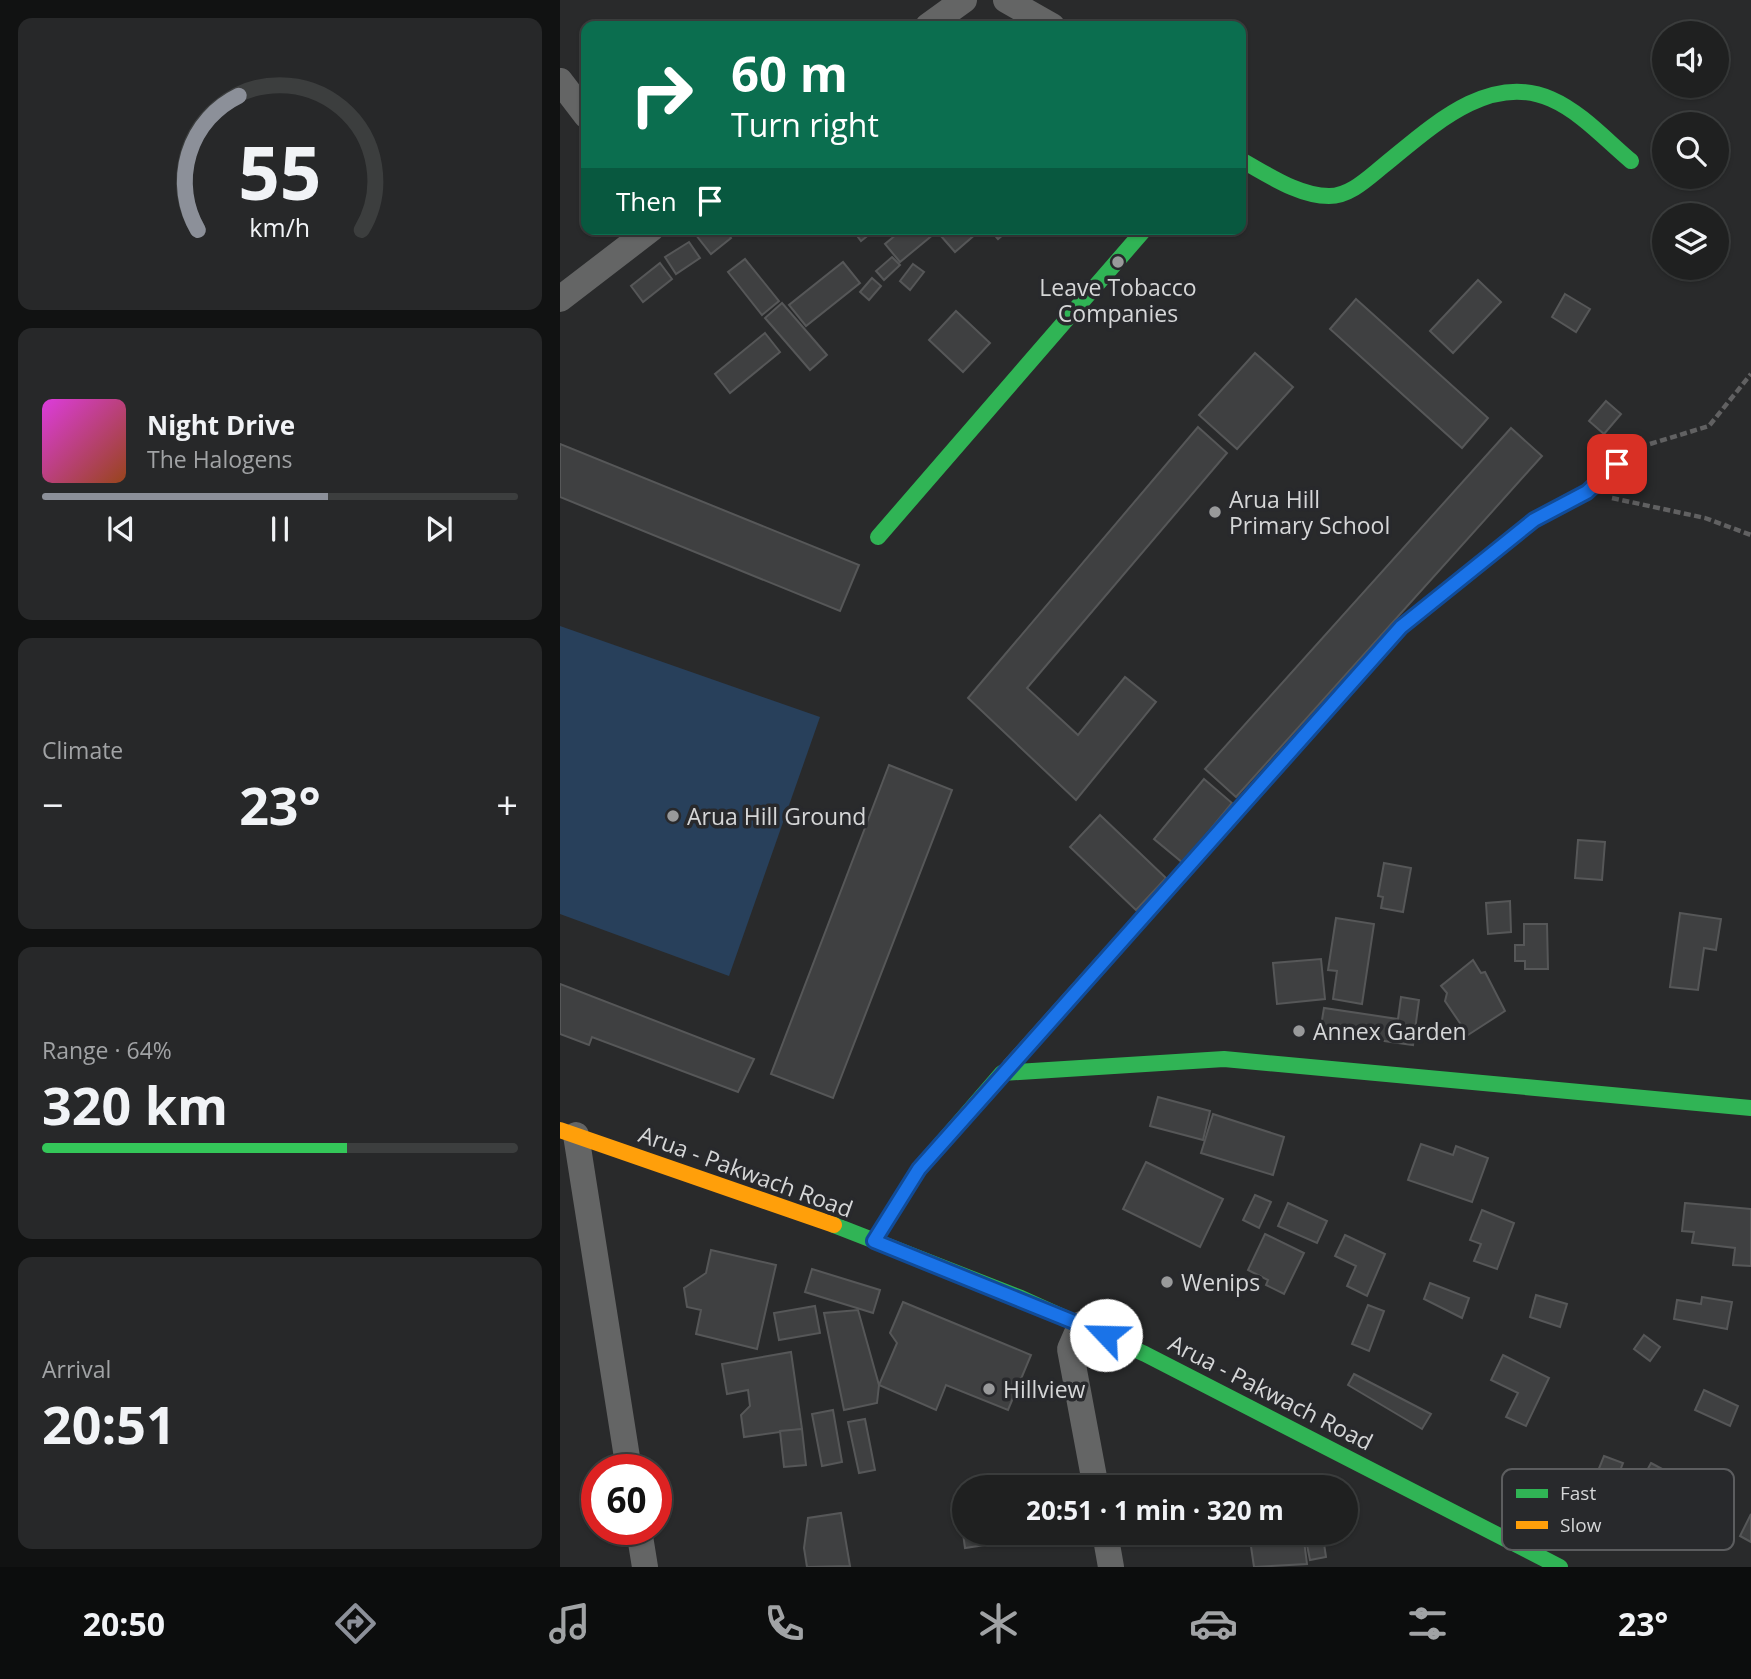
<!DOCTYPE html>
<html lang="en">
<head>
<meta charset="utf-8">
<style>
  :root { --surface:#1f2020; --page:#272829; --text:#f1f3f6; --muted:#a1a3a5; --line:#3c3e3e; --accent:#8c9099 }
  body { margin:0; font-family:"Open Sans",sans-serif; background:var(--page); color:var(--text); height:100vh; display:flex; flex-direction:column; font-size:26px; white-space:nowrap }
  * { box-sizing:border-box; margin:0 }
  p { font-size:23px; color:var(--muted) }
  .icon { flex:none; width:38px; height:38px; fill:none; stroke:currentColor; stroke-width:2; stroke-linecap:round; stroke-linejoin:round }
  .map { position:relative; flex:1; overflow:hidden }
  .panel { display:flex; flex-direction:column; gap:18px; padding:18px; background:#111212; width:560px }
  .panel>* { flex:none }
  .guide { position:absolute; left:21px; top:21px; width:665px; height:214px; border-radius:14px; box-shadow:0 2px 5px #0004,0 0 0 2px var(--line); background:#0b6e4f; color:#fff; overflow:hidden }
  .buttons { position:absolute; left:1092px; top:21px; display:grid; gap:14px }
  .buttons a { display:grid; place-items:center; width:77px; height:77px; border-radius:50%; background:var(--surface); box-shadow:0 2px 5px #0004,0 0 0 2px var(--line); font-size:35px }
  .speed { position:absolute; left:21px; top:1454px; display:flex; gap:14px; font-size:35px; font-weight:700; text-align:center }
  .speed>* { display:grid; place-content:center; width:91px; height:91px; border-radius:50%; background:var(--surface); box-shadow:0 2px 5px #0004,0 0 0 2px var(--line); line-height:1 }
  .speed .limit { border:10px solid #d22; background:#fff; color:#111 }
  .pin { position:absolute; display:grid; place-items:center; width:60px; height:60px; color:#fff; margin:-30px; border-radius:14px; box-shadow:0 4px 10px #0006 }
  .me { position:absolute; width:77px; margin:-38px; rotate:294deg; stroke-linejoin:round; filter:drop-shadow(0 0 5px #0008) }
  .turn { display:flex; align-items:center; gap:24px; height:147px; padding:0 35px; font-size:32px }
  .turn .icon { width:91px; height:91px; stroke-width:2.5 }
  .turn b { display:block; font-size:49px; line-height:60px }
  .then { display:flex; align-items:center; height:66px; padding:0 35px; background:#0003; gap:14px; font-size:26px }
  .big { font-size:52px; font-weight:700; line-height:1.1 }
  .panel .card { flex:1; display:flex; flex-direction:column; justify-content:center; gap:10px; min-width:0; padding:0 24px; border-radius:14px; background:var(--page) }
  .panel .dial { align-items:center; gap:0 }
  .dial svg { height:182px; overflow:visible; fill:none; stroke:var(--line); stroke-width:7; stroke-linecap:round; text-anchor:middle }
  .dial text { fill:var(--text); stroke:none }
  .song { display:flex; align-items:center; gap:21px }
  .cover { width:84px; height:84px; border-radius:10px; background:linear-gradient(135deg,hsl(300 70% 55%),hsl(20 70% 35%)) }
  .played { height:7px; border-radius:4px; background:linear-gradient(90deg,var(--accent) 60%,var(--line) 60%) }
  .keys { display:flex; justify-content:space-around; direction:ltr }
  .heat { display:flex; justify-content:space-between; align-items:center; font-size:38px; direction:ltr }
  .charge { height:10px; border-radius:5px; background:linear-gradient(90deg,#34c759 64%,var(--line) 0) }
  .trip { position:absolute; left:392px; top:1475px; width:406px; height:70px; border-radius:35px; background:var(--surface); box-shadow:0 2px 5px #0004,0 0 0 2px var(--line); font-weight:700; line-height:70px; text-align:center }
  .tab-bar { display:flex; height:112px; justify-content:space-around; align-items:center; background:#0c0d0d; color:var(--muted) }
  .tab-bar .icon { width:49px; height:49px }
  .tab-bar .active { color:var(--accent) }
  .tab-bar b { font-size:32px; color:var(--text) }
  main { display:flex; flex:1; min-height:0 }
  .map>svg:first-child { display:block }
  .green { fill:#28405b }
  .building { fill:#3f4041; stroke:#565758; stroke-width:2 }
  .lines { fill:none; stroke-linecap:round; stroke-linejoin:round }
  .path { stroke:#616162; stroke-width:4.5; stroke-dasharray:7 3.5; stroke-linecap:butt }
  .lane { stroke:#646565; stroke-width:14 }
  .street { stroke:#646565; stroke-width:26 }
  .fast { stroke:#30b455; stroke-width:16 }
  .slow { stroke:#ff9f0a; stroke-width:16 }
  .route-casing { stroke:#114b97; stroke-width:18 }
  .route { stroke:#1a73e8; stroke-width:12 }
  .poi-dot { fill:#999a9b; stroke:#28292c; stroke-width:2.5 }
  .labels { text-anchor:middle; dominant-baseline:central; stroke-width:7; stroke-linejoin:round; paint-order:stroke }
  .poi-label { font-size:23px; fill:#d5d6d7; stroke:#28292c; text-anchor:start }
  .street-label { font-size:23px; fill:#d5d6d7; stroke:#28292c }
  .key { fill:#28292c; stroke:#5c5d5f; stroke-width:2 }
  .key-label { font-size:19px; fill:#d5d6d7 }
</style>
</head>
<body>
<main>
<section class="panel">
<div class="card dial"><svg viewBox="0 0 100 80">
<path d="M14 69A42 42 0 1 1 86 69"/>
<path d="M14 69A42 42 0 0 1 32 10" stroke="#8c9099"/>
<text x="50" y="56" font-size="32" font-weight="700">55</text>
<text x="50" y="72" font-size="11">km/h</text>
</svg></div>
<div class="card">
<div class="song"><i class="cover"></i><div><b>Night Drive</b><p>The Halogens</p></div></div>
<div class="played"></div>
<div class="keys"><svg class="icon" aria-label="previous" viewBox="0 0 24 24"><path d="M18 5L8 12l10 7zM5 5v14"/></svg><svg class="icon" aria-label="pause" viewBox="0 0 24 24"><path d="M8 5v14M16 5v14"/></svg><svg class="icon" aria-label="next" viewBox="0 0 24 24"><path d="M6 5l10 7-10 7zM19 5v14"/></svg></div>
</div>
<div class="card"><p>Climate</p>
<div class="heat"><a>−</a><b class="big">23°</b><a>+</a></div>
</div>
<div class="card"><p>Range · 64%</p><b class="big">320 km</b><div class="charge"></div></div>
<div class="card"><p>Arrival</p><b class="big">20:51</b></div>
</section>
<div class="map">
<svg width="1191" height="1567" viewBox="0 0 1191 1567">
  <rect width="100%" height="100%" fill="#292a2b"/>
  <path class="green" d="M0,626l260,91 -91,259 -169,-62z"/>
  <g class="building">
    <path d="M165,229l6,9 -20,16 -19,-24z"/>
    <path d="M292,229h24l-15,12z"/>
    <path d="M343,229h37l-40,33 -15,-18z"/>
    <path d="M389,229h27l2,3 -23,20 -14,-16z"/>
    <path d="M429,229h21l-12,10z"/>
    <path d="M129,242l11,16 -24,16 -11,-17z"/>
    <path d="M332,257l8,8 -16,15 -8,-9z"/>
    <path d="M185,259l34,42 -17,14 -34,-43z"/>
    <path d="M283,262l17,21 -54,43 -17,-21z"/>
    <path d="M100,263l12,16 -29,23 -12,-16z"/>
    <path d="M353,264l11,8 -14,18 -10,-9z"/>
    <path d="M312,278l9,8 -12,14 -9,-8z"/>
    <path d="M918,280l23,22 -48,51 -23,-22z"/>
    <path d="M1005,294l25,15 -14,23 -24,-15z"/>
    <path d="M796,299l132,119 -26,30 -132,-119z"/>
    <path d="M222,303l45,52 -17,15 -45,-52z"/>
    <path d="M396,311l34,32 -27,29 -34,-32z"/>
    <path d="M205,333l15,19 -50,41 -15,-19z"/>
    <path d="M695,353l38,34 -56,62 -38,-34z"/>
    <path d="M1046,401l15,13 -17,20 -15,-13z"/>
    <path d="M638,427l29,26 -200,235 51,47 47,-58 31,25 -80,98 -108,-102z"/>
    <path d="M951,428l31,28 -306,341 -31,-28z"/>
    <path d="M0,444l299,121 -19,46 -280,-114z"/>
    <path d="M329,765l63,25 -119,308 -62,-24z"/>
    <path d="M644,779l28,24 -49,60 -29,-24z"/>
    <path d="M540,815l66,63 -30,32 -66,-63z"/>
    <path d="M1018,840l27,2 -3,38 -27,-2z"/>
    <path d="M824,863l27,5 -8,44 -22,-4 2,-11 -5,-1z"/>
    <path d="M950,901l1,31 -23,2 -2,-31z"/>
    <path d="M1120,913l41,6 -5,31 -12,-2 -6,42 -28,-3z"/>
    <path d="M776,918l38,6 -12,80 -29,-5 4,-28 -9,-1z"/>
    <path d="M964,924h23l1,45h-23v-8h-10v-16h9z"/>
    <path d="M761,959l4,40 -48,5 -4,-41z"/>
    <path d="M913,960l8,13 4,-1 20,39 -37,24 -23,-34 2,-8 -6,-7z"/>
    <path d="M0,984l194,75 -16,33 -146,-55 -3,8 -29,-11z"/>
    <path d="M841,997l18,3 -6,45 -93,-13 4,-24 74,11z"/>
    <path d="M598,1097l52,14 -7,29 -53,-14z"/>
    <path d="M653,1114l71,23 -11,38 -72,-22z"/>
    <path d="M861,1144l32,11 3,-9 32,12 -16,44 -64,-22z"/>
    <path d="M586,1162l77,37 -23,48 -77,-38z"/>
    <path d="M695,1195l16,7 -12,26 -16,-8z"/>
    <path d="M728,1203l39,18 -10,22 -39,-17z"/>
    <path d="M1125,1203l66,6v57l-18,-1 2,-17 -43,-5 2,-11 -12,-1z"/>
    <path d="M922,1210l32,13 -17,46 -23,-8 7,-17 -11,-4z"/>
    <path d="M705,1234l39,19 -20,41 -18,-9 2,-5 -20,-10z"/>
    <path d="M785,1235l40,19 -18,42 -20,-10 9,-20 -21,-10z"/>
    <path d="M151,1250l65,15 -19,84 -61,-15 5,-24 -14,-3 -3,-19 22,-15z"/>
    <path d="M252,1269l68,21 -7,23 -68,-21z"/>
    <path d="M870,1283l39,15 -7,20 -38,-19z"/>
    <path d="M976,1295l31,9 -7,23 -30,-10z"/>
    <path d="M1142,1297l30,5 -5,27 -53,-10 3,-19 24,4z"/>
    <path d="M343,1302l128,53 -23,55 -62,-25 -10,25 -57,-25 18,-42 -7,-10z"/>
    <path d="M808,1305l16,6 -15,40 -17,-7z"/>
    <path d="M255,1306l5,27 -41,7 -5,-27z"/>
    <path d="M298,1310l21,75 -2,18 -33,7 -20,-97z"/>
    <path d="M1084,1335l16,12 -10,14 -16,-12z"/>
    <path d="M231,1352l11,77 -58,8 -3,-22 9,-9 -2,-16 -21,4 -5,-30z"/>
    <path d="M943,1355l46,23 -23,48 -20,-9 12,-24 -27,-13z"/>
    <path d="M794,1374l77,40 -9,15 -74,-44z"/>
    <path d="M1144,1390l34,16 -8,20 -35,-16z"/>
    <path d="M273,1410l9,52 -20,4 -10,-52z"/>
    <path d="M305,1419l10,51 -16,3 -11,-51z"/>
    <path d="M242,1429l4,36 -22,2 -4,-36z"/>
    <path d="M1044,1456l19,7 -13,33 -19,-8z"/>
    <path d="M1091,1463l13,7 -12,22 -13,-7z"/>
    <path d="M281,1513l9,53 -43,1 -3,-19 4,-30z"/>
    <path d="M1191,1514v28l-11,-6z"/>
    <path d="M404,1525v8h26l2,11 -27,4 -3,-22z"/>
    <path d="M689,1533h54l4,31 -53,3z"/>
    <path d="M763,1537l3,20 -16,3 -4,-20z"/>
  </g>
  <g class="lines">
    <g class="path">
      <path d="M1090,444l59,-18 42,-52"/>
      <path d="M1052,498l93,20 46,17"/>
    </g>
    <path class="lane" d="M449,1065l392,-438 133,-107 53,-28 45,-43"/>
    <g class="street">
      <path d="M446,0l46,26"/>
      <path d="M368,26l36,-26"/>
      <path d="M0,81l26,34"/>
      <path d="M0,299l91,-70"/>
      <path d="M16,1135l53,335"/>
      <path d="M521,1324l-11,25 26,139"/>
      <path d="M79,1530l6,37"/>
      <path d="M545,1533l6,34"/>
    </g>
    <g class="fast">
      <path d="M681,160c26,14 57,36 88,36 21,0 39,-18 54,-30 46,-37 105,-95 168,-67 30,13 55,41 80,62"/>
      <path d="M318,537l267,-308"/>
      <path d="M274,1225l187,73 124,56 415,213"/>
      <path d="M314,1241l45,-72 83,-96 222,-14 527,49"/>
    </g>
    <path class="slow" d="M0,1130l274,95"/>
  </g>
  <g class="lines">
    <g class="route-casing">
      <path id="route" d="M546,1335l-232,-94 45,-72 482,-542 133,-107 53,-28 30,-28"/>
    </g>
    <use href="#route" class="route"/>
  </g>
  <g class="poi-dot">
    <circle cx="558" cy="262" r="7"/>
    <circle cx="655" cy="512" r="7"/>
    <circle cx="113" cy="816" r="7"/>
    <circle cx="739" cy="1031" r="7"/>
    <circle cx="607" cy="1282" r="7"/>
    <circle cx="429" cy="1389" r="7"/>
  </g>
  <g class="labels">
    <g class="poi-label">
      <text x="558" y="287" text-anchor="middle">Leave Tobacco<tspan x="558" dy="26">Companies</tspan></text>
      <text x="669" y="499">Arua Hill<tspan x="669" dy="26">Primary School</tspan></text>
      <text x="127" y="816">Arua Hill Ground</text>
      <text x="753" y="1031">Annex Garden</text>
      <text x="621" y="1282">Wenips</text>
      <text x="443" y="1389">Hillview</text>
    </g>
    <g class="street-label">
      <text transform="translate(186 1171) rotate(20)">Arua - Pakwach Road</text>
      <text transform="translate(711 1392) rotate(27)">Arua - Pakwach Road</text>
    </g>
  </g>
  <rect x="942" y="1469" width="232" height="81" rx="10" class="key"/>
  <rect x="956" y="1489" width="32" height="9" fill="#30b455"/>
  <rect x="956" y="1521" width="32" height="8" fill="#ff9f0a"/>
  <g class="key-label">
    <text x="1000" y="1500">Fast</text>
    <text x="1000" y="1532">Slow</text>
  </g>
</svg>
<div class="buttons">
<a><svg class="icon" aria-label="sound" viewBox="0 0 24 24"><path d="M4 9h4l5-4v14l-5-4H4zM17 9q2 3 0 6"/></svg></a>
<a><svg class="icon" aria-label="search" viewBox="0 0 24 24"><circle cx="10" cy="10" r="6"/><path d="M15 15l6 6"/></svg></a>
<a><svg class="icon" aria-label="layers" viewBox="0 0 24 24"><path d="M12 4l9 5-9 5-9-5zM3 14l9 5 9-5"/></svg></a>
</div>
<div class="speed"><div class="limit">60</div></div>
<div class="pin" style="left:1057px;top:464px;background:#d93025"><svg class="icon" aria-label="arrive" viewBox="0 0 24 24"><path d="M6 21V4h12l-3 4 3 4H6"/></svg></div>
<svg class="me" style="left:546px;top:1335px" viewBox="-20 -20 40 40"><circle r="19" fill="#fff"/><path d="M0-13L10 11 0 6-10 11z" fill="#1a73e8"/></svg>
<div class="trip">20:51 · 1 min · 320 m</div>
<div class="guide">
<div class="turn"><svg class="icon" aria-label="right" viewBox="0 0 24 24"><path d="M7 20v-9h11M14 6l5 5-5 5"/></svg><div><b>60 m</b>Turn right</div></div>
<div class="then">Then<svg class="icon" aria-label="arrive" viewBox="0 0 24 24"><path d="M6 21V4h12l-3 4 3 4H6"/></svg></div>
</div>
</div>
</main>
<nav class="tab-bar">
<b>20:50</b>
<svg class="icon active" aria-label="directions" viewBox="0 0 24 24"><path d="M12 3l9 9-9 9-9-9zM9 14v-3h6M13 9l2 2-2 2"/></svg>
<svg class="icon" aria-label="music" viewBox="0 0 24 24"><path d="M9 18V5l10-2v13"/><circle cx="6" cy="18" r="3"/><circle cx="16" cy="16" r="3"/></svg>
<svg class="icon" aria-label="phone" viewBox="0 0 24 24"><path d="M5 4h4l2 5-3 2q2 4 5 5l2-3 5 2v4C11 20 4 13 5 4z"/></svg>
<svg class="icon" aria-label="climate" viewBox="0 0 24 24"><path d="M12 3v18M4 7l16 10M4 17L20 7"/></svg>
<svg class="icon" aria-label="car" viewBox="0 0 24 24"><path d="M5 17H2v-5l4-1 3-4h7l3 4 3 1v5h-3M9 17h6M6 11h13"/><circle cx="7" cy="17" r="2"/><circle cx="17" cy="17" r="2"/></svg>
<svg class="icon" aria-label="filters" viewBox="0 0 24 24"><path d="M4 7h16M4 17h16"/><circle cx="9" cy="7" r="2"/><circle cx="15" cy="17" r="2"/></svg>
<b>23°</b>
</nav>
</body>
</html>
